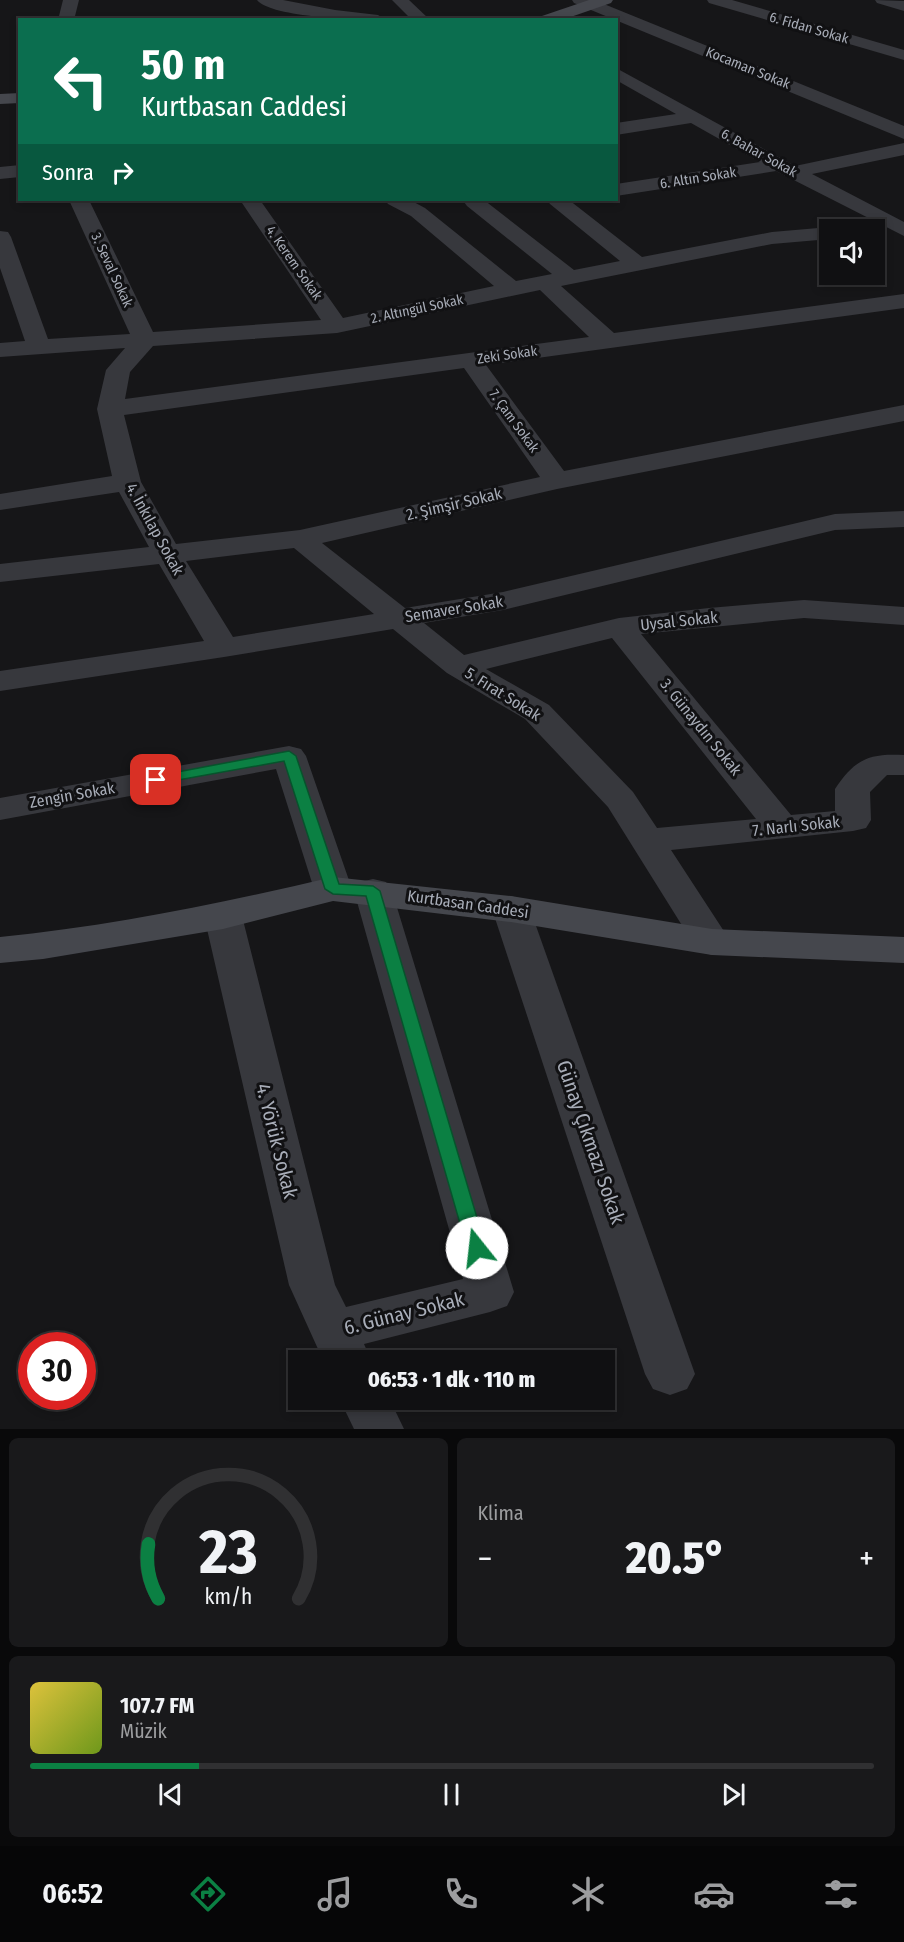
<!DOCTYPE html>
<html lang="tr">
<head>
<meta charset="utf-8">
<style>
  :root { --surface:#101012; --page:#19191b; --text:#f1f3f6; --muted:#9c9d9f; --line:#303032; --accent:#0b8043 }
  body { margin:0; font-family:"Fira Sans Condensed",sans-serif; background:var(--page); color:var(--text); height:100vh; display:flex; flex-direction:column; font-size:22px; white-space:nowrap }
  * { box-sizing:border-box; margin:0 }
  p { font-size:20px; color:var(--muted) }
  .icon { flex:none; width:33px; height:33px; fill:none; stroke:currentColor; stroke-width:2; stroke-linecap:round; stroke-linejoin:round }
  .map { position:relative; height:1429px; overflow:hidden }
  .drawer { display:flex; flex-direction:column; gap:9px; padding:9px; background:#09090a; flex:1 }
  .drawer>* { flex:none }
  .banner { position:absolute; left:18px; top:18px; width:600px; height:183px; border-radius:0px; box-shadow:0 3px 9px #0003,0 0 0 2px var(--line); background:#0b6e4f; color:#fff; overflow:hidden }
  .tools { position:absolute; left:819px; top:219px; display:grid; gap:12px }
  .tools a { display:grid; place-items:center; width:66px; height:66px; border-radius:0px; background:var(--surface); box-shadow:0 3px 9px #0003,0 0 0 2px var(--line); font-size:30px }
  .speed { position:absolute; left:18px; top:1332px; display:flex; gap:12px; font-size:30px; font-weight:700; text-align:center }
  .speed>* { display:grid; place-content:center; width:78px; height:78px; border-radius:50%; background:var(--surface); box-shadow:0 3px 9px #0003,0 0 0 2px var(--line); line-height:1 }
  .speed .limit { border:9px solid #d22; background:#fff; color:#111 }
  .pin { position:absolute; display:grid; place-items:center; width:51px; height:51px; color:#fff; margin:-26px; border-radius:12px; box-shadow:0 3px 9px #0006 }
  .me { position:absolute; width:66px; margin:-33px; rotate:344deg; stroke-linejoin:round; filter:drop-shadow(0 0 4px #0008) }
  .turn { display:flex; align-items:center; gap:21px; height:126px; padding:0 24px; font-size:27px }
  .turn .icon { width:78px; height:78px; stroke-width:2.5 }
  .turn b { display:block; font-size:42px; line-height:51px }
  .then { display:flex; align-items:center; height:57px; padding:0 24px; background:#0003; gap:12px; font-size:22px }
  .big { font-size:45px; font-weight:800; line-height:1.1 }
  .drawer .widget { flex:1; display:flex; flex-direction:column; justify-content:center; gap:9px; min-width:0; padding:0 21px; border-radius:9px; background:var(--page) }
  .drawer .dial { align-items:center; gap:0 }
  .dial svg { height:156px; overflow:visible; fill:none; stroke:var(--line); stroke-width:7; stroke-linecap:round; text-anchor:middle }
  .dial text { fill:var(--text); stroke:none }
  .song { display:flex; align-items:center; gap:18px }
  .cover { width:72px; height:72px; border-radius:9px; background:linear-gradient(135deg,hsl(50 70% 55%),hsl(80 70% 35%)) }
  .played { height:6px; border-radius:3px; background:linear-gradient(90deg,var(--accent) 20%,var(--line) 20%) }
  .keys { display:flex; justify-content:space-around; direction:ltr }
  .heat { display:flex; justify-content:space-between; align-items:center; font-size:33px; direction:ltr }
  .drawer .tiles { flex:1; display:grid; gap:9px; grid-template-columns:1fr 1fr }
  .widget:last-child { grid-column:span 2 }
  .trip { position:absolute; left:288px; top:1350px; width:327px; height:60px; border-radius:0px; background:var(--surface); box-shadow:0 3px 9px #0003,0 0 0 2px var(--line); font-weight:800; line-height:60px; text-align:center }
  .tab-bar { display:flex; height:96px; justify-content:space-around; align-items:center; background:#060607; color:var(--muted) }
  .tab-bar .icon { width:42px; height:42px }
  .tab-bar .current { color:var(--accent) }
  .tab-bar b { font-size:27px; color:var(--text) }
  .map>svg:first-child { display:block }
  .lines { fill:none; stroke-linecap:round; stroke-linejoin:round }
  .street { fill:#37383d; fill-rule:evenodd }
  .secondary { fill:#45474d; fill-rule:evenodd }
  .route { fill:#0b8043; stroke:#07532c; stroke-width:1.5 }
  .labels { text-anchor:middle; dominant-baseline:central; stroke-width:6; stroke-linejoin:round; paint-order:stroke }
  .far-street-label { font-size:14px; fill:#a8adb8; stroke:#111113 }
  .street-label { font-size:16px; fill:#a8adb8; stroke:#111113 }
  .near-street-label { font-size:20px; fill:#a8adb8; stroke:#111113 }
</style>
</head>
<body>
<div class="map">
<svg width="904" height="1429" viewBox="0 0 904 1429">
  <rect width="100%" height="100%" fill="#161618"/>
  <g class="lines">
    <g class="street">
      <path d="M63,0h16l-5,20h-16z"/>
      <path d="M257,0h26l52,10 43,5 8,5c-25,0 -114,-2 -129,-20z"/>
      <path d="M392,0h17l21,20h-18z"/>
      <path d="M572,0h22l310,126v13l-330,-136z"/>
      <path d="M707,0h25l172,50v10l-195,-57z"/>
      <path d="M875,0l29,1v10l-27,-8z"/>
      <path d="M616,68l179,98 109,-23v12l-92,19 92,48v14l-128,-65 -160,25v-12l144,-22 -69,-39 -75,12v-12l60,-9 -60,-34z"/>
      <path d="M20,165v12l-20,2v-12z"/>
      <path d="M69,200h20l64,132 168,-12 -81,-120h20l83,118 151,-32 -83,-70 -23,-12 -3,-4h25l15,8 91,73 36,-7 -85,-68 -3,-4 1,-2h19l90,70 46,-9 -70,-57 -3,-4h22l73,57 130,-25 58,-5 8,1 -8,2v9l-58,5 -211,42 53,47 290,-39v14l-418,57 78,106 340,-66v16l-347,68 -235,54 83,65 98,-16 332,-78 69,-3v16l-69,3 -332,80 -79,13 40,32 155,-37 90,-10 95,-8 100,7v18l-100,-7 -163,16 150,181 44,-4v-22c20,-30 34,-36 69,-34v20h-17l-17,17 1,28 -5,8 -13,3 -182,19 60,92 -5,9 -14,4 -14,-4 -90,-144 -83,-88 -78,-46 -54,-44 -169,28 -224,34v-20l204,-30 -45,-77 -159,18v-18l149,-17 -30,-55 -119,18v-16l112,-18 -15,-67 9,-39 19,-22 -125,9v-14l25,-2 -25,-73v-37l8,1 3,5 37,102 82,-5zM540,290l49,47 -464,62 5,-27 23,-26 184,-13zM464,368l76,109 -240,53 -124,14 -35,-62 -17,-67zM294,548l80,66 -141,23 -47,-76zM612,638l144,181 -99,9 -24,-36 -84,-87 -63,-36z"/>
      <path d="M289,746l12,3 5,7 46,133 -6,9 -13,3 -13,-3 -6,-9 -38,-120 -276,51v-22z"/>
      <path d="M373,879l13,3 6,9 122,401 -7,14 -17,6 -126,32 7,16h-48l-34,-75 -85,-369 6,-9 13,-4 13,4 6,9 93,369 11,22 117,-28 -109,-388 6,-9z"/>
      <path d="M511,896l13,4 6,9 165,465 -8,15 -17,6 -17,-6 -8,-15 -153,-465 6,-9z"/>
      <path d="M340,1400h50l14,29h-50z"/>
    </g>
    <g class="secondary">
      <path d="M589,0h24l-2,3 -49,17h-25l2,-3z"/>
      <path d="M20,93v10l-20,1v-10z"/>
      <path d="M333,877l178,19 201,33 192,8v26l-192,-8 -201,-33 -178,-21 -110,28 -180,30 -43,4v-26c112,-11 223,-34 333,-60z"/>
    </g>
  </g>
  <path class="route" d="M289,751l7,5 43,128 34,2 7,5 106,357 -2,5 -7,2 -7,-2 -3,-5 -101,-352 -33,-2 -8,-5 -41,-128 -128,23 -8,-4 8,-4z"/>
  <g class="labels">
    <g class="far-street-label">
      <text transform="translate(809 28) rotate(16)">6. Fidan Sokak</text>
      <text transform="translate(748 68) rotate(22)">Kocaman Sokak</text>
      <text transform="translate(759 153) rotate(29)">6. Bahar Sokak</text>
      <text transform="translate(698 178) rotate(-9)">6. Altın Sokak</text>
      <text transform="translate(294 263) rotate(55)">4. Kerem Sokak</text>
      <text transform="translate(112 270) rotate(65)">3. Seval Sokak</text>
      <text transform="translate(417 309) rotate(-12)">2. Altıngül Sokak</text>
      <text transform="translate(507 355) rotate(-8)">Zeki Sokak</text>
      <text transform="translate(514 421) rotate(54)">7. Çam Sokak</text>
    </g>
    <g class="street-label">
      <text transform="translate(454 504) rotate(-13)">2. Şimşir Sokak</text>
      <text transform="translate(155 529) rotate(61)">4. İnkılap Sokak</text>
      <text transform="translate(454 609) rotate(-9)">Semaver Sokak</text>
      <text transform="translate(679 621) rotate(-6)">Uysal Sokak</text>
      <text transform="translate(503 694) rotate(32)">5. Fırat Sokak</text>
      <text transform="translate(701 727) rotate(51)">3. Günaydın Sokak</text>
      <text transform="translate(72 795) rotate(-10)">Zengin Sokak</text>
      <text transform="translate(796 826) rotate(-6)">7. Narlı Sokak</text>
      <text transform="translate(468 904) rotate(8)">Kurtbasan Caddesi</text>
    </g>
    <g class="near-street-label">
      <text transform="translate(277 1141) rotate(76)">4. Yörük Sokak</text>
      <text transform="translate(591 1142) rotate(71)">Günay Çıkmazı Sokak</text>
      <text transform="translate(404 1313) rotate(-14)">6. Günay Sokak</text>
    </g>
  </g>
</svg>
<div class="tools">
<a><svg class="icon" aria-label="sound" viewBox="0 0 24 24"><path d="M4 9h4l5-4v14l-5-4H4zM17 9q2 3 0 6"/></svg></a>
</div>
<div class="speed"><div class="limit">30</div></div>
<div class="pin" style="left:156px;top:780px;background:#d93025"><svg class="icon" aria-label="arrive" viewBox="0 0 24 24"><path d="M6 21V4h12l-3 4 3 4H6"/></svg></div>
<svg class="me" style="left:477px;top:1248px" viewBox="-20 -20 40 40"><circle r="19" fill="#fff"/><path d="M0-13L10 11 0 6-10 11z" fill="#0b8043"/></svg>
<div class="trip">06:53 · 1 dk · 110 m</div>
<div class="banner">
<div class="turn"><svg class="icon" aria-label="left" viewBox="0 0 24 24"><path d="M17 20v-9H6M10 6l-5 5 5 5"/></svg><div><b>50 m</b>Kurtbasan Caddesi</div></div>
<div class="then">Sonra<svg class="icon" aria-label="right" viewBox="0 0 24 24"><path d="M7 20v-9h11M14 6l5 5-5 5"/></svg></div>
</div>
</div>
<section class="drawer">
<div class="tiles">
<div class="widget dial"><svg viewBox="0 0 100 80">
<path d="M14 69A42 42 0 1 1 86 69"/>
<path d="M14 69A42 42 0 0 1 9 41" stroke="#0b8043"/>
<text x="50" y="56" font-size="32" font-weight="700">23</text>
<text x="50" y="72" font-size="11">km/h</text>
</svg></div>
<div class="widget"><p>Klima</p>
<div class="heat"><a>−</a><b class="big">20.5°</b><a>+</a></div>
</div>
<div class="widget">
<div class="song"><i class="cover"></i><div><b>107.7 FM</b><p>Müzik</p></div></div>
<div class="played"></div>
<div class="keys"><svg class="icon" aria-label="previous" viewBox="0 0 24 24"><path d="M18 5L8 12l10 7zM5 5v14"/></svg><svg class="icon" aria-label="pause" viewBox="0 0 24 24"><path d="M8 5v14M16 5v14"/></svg><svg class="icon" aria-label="next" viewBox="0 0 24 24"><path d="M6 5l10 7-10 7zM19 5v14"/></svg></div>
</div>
</div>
</section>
<nav class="tab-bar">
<b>06:52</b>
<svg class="icon current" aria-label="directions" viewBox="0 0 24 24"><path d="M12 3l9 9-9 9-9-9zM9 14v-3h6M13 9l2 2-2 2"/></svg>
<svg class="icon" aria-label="music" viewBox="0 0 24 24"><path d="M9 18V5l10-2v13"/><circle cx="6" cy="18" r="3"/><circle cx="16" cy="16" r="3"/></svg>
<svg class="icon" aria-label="phone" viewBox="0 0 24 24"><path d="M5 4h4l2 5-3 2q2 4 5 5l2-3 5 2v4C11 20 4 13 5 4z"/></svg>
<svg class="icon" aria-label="climate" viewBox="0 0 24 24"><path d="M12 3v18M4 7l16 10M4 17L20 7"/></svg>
<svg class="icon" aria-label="car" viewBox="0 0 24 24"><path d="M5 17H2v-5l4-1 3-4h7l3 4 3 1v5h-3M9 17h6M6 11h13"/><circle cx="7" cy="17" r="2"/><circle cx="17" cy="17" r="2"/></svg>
<svg class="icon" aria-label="filters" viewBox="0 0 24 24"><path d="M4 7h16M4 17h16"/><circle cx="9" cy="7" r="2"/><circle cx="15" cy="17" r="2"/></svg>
</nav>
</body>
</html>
